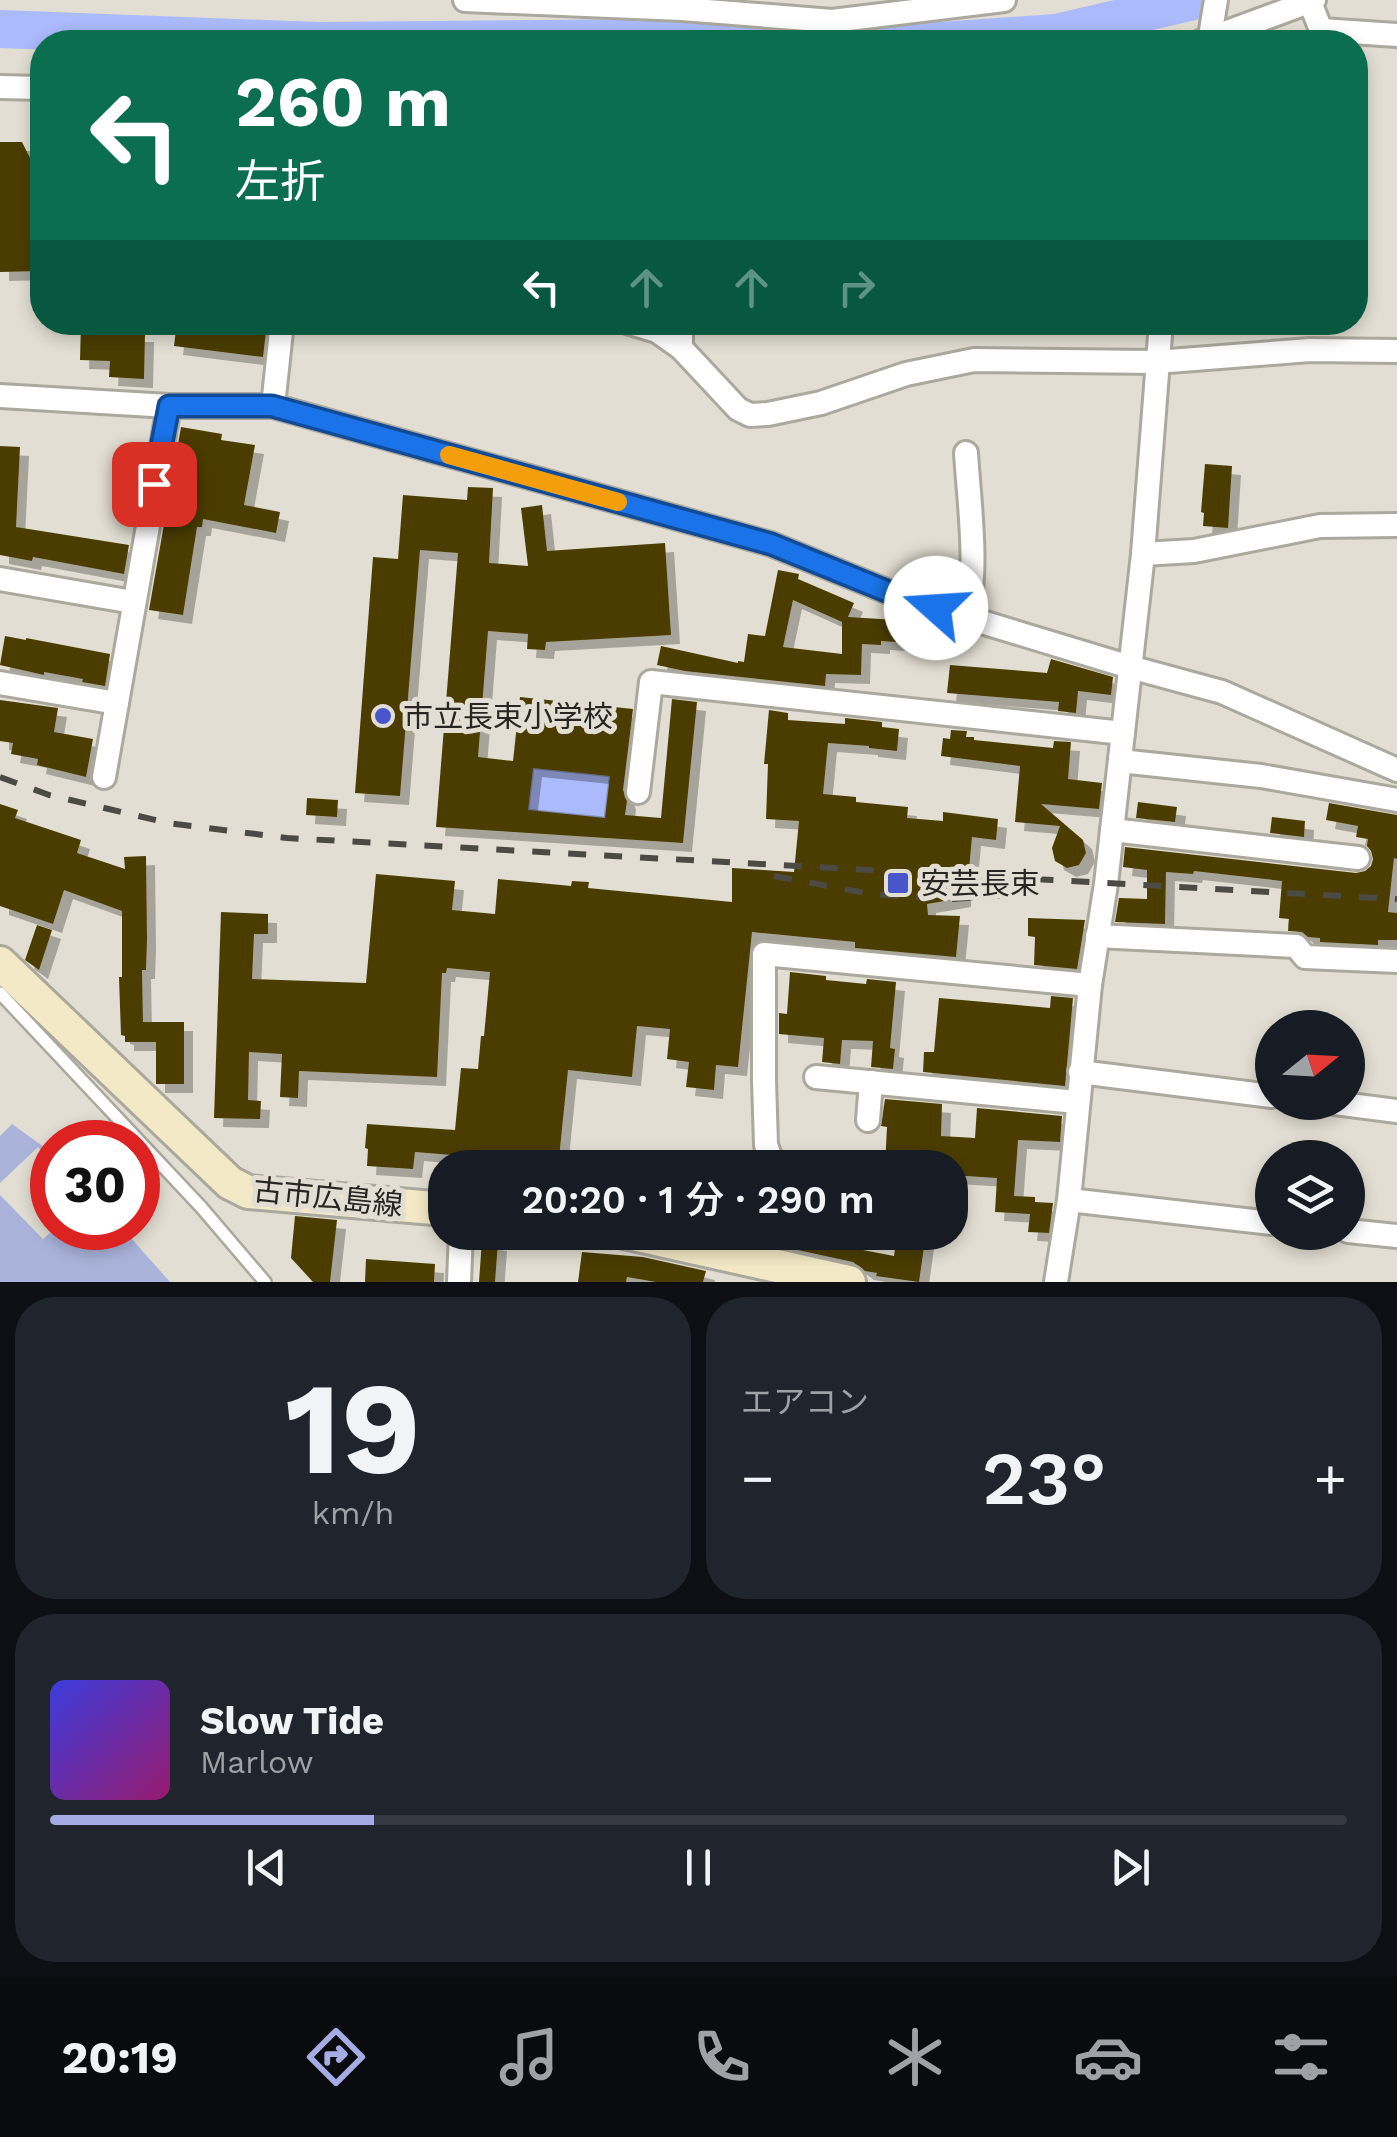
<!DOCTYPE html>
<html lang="ja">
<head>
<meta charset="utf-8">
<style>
  :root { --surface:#171b24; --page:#20242c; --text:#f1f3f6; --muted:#9ea1a6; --line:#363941; --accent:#a5ace3 }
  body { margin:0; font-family:"Work Sans","Noto Sans JP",sans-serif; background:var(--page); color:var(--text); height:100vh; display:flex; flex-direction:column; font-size:38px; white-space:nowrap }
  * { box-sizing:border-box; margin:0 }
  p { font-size:32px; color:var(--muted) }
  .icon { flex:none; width:55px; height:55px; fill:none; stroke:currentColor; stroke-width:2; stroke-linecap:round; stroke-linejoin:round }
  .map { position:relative; height:1282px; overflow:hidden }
  .details { display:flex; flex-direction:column; gap:15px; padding:15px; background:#0d0f14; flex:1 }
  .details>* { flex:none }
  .banner { position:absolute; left:30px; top:30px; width:1338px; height:305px; border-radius:40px; box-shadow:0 5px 15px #0003; background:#0b6e4f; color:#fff; overflow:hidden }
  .needle { width:65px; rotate:72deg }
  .tools { position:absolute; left:1255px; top:1010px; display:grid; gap:20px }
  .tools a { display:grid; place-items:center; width:110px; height:110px; border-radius:50%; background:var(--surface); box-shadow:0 5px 15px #0003; font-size:50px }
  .speed { position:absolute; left:30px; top:1120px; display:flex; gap:20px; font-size:50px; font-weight:700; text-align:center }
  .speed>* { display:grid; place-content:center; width:130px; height:130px; border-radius:50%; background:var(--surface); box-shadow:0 5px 15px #0003; line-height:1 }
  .speed .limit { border:15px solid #d22; background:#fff; color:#111 }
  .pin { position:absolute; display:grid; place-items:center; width:85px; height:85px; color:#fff; margin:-42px; border-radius:20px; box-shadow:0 5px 15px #0006 }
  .me { position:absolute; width:110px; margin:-55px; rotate:289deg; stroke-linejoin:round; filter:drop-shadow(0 0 8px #0008) }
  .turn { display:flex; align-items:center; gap:35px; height:210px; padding:0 40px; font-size:45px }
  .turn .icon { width:130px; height:130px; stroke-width:2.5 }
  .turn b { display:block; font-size:70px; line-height:85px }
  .lanes { display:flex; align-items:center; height:95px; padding:0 40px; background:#0003; justify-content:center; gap:50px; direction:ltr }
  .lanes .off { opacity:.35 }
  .big { font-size:75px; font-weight:600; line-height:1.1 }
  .details .tile { flex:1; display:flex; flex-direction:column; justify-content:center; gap:15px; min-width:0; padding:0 35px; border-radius:40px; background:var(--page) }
  .details .dial { align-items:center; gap:0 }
  .dial b { font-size:130px; line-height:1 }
  .song { display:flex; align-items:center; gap:30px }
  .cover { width:120px; height:120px; border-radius:15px; background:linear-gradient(135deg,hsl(240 70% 55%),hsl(320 70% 35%)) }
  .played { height:10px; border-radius:5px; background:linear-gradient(90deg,var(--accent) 25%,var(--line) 25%) }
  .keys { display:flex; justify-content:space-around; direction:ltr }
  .heat { display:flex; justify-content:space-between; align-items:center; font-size:55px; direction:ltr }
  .details .tiles { flex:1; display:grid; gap:15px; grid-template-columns:1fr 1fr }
  .tile:last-child { grid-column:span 2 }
  .trip { position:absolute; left:428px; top:1150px; width:540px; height:100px; border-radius:40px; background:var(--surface); box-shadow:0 5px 15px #0003; font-weight:600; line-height:100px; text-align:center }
  .tab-bar { display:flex; height:160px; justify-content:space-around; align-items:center; background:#090b0e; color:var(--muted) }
  .tab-bar .icon { width:70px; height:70px }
  .tab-bar .on { color:var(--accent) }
  .tab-bar b { font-size:45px; color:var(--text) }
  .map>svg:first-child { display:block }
  .green { fill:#aab4db }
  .water { fill:#abbafa; stroke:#838eb9; stroke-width:2.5 }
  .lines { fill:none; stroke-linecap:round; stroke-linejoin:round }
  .stream { stroke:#838eb9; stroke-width:6 }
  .river { stroke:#abbafa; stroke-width:38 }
  .building { fill:#4c3e03; fill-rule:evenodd; filter:url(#shadow) }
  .service-casing { stroke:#aba89d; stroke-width:16 }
  .minor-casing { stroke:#aba89d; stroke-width:28 }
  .secondary-casing { stroke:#aba89d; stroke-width:38 }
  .service { stroke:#fff; stroke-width:11 }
  .minor { stroke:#fff; stroke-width:22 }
  .secondary { stroke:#f3e9c6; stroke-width:32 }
  .rail { stroke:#4c4a45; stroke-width:6; stroke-dasharray:18 18; stroke-linecap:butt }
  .route-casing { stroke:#114b97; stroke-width:25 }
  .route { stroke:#1a73e8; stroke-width:18 }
  .slow { stroke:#f59e0b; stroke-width:18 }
  .poi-dot { fill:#4956cb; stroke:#e2ded3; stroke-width:4 }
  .labels { text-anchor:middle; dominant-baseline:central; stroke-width:10; stroke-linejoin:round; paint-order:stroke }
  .poi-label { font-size:30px; fill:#272622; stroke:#e2ded3; text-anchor:start }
  .street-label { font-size:30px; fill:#272622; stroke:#e2ded3 }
</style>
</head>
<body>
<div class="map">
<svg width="1397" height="1282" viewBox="0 0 1397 1282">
  <defs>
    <filter id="shadow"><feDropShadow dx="9" dy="9" stdDeviation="0" flood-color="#0004"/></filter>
  </defs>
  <rect width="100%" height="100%" fill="#e2ded3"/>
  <g class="green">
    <path d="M12,1124l40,29v7l-14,-13 -38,36v-47z"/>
    <path d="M0,1195l43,44 13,-11h66l48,54h-170z"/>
  </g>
  <path class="water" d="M533,768l77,8 -5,42 -77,-8z"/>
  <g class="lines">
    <path class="stream" d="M1155,10l2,-10"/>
    <path class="river" d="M0,29l318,12 330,-3 292,3 116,-8 142,-33"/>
  </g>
  <g class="building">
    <path d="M0,142h22l20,40v89l-42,1z"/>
    <path d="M81,322l47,2v9h17l-1,46 -35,-2 1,-16 -30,-1z"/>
    <path d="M177,322h90l-4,35 -89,-11z"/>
    <path d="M181,427l41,7 -1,6 34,5 -11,60 36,7 -4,21 -73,-14 -1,8h-5l-14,88 -34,-5z"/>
    <path d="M0,446l20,1 -4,80 113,18 -5,29 -91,-17 -1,4 -32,-6z"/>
    <path d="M1205,464l27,2 -4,62 -25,-2 1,-13 -3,-1z"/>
    <path d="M468,487l25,1 -4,75 39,3 -7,-58 21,-3 5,46 118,-8 6,92 -125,7 -1,8 -18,-1 1,-15 -40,-3 -10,126 35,4 7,-64 113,12 -10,81 4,11 -2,14 36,3 11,-119 25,3 -14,141 -247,-16 22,-274 -38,-3 -20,246 -45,-3 18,-236 25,2 5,-64 64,5zM533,768l77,8 -5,42 -77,-8z"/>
    <path d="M778,570l21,4 -1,5 56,24 -6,14 49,3 -1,22 -15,-1v4l-19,-1 -1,31 -35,-1 -1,12 -140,-15 -28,-6 4,-19 77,17v-2l6,1 4,-28 17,2zM793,600l49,22v32l-59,-7z"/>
    <path d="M5,636l21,4v-2l84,16 -5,32 -23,-4 1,-3 -39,-7v3l-44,-10z"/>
    <path d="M1051,659l62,18 -2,18 -33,-4 -2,22 -18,-2 1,-9 -112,-9 3,-28 97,8z"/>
    <path d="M0,700l58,8 -4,24 39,7 -7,38 -49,-12 1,-6 -27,-5 2,-11 -13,-2z"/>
    <path d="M769,710l19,3v7l57,4v-6l37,4v5l17,2 -2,22 -28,-3v-2l-41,-3 -5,51 33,3v5l52,5 -1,11 36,3v-9l55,7 -2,21 -24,-3 -5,55h-5v6l-35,6 1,11 32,1 -4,41 -101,-9v-6l-103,-10 -14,135 -22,-2 -2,25 -28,-3 3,-25 -22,-3 3,-30 -33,-3 -5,51 -64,-7 -10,98h-107l1,-13 -37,-3 -2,17 -46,-3 1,-17 -3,-1 2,-24 88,6 6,-62 17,1 3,-33h3l6,-64 -43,-4 -1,5h-4l-5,104 -138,-6 -1,27 -18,-1 2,-43 -33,-2 -1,48 13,1 -1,18 -46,-1 7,-206 47,2v20h-14l-2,45 114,4 10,-109 79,7 -3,29 43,4 3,-35 73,7 1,-5 17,1 -1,6 144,14v-34l62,4 5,-51 -33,-2 2,-55h-4z"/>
    <path d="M951,730l16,1 -1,6h8v3l79,8 1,-7 17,1 -3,37 34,4 -3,26 -58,-5 42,36 3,13 -7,12 -12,3 -12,-7 -3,-13 8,-22 -45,-4 5,-56 -79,-10 2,-18 7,1z"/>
    <path d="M307,798l31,2 -1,17 -31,-2z"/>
    <path d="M1138,802l39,5 -2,15 -39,-4z"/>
    <path d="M1329,803l68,12v44l-3,-1 -6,54 9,1v27h-19v5l-58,-3v-4l-12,-1 -6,-5 -14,-1 1,-12 -10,-1 3,-37 -88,-10 -1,3 -27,-2 -1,52 -50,-2 4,-24 28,1v-29l-24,-3 2,-20 231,26 9,-2 6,-5 2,-7 -2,-8 -4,-5 1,-7 -12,-2 2,-11 -32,-6z"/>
    <path d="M0,804l18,6 -3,8 66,22 -4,13 48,16 -1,-12 22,-1 1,83 -1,31h-4l1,52h41v62h-28v-42h-31v-6l-4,-1 -2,-58h3v-66l-58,-21 -11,34 -53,-18z"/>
    <path d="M1272,817l33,4 -1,16 -34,-4z"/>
    <path d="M1028,918l57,2 -8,49 -43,-4 1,-28 -7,-1z"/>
    <path d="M37,925l15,5 -13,40 -14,-10z"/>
    <path d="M790,972l36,4v4l40,4 1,-5 29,3 -6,66 5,1 -2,20 -22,-2 2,-26 -31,-1 -2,24 -18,-2 2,-24 -45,-4v-21l8,1z"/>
    <path d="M1051,996l22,2 -8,88 -142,-14 1,-20h10l5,-54 111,10z"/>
    <path d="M885,1099l57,5 -1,32 34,2 2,-30 85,8 -2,26 -42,-2 -4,56 21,1v5l18,1 -4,30 -21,-1 2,-18 -35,-2 2,-34 -47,-3v-7l-65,-2 2,-39 -6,-1z"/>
    <path d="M295,1216l42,4 -7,62h-17l-22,-24z"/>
    <path d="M739,1232h113l-2,11 14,2 -1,5 31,6 3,-21 28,5 -6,42 -43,-6 1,-3 -12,-2 -12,-9 -115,-25z"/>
    <path d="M482,1240l16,2 -3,40h-16z"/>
    <path d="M582,1252l61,5 63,14 -3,11h-47l-29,-5 -1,5h-48z"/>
    <path d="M366,1259l69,5 -1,18h-69z"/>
  </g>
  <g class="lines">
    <g class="service-casing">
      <path id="service" d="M0,993l201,214 64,75"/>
    </g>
    <g class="minor-casing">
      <g id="minor">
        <path d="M465,0l217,9 150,12 172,-21"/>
        <path d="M1310,2l11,28 76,5"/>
        <path d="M1200,42l114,-42"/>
        <path d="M1209,42l7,-42"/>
        <path d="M0,87l42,1"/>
        <path d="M627,322l30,9 24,17 57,61 12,6 18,-1 53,-11 85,-29 68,-14 182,2 154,-12 87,1"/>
        <path d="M681,348v-26"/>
        <path d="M0,396l169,10h104l498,138 135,55 224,68 92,25 175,78"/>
        <path d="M273,406l9,-84"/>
        <path d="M966,453c3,49 13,118 0,164"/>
        <path d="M1143,554l51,-3 126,-25 77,-1"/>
        <path d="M0,579l133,23"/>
        <path d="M0,683l117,20"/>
        <path d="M1120,761l141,15 136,24"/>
        <path d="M104,777l65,-371"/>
        <path d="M638,792l13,-110 472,51"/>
        <path d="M1112,830l246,28"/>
        <path d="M1097,936l199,10 9,11 92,4"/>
        <path d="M1080,1072l192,24"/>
        <path d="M816,1077l261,25"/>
        <path d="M1327,1102l70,9"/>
        <path d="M868,1120l3,-38"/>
        <path d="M771,1159l-5,-14 -2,-65v-126l326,31"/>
        <path d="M1069,1200l203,23"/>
        <path d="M1348,1231l49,5"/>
        <path d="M459,1282l2,-50"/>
        <path d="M1056,1282l13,-82 21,-215 16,-101 37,-330 18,-232"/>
      </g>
    </g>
    <g class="secondary-casing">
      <g id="secondary">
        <path d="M0,963l230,220 18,9 197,17"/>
        <path d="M624,1232l225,50"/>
      </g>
    </g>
    <use href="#service" class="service"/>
    <use href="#minor" class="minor"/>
    <use href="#secondary" class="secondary"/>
    <g class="rail">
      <path d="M0,777l49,18 119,28 119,15 1110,61"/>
      <path d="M774,876l97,18 83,5 98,-7"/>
    </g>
  </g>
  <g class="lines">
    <g class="route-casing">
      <path id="route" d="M154,484l15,-78h103l499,138 135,55 30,9"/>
    </g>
    <use href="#route" class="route"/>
    <path class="slow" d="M449,455l169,47"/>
  </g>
  <g class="poi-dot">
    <circle cx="383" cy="716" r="10"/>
    <rect x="886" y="871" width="24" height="24" rx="5"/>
  </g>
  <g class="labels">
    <g class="poi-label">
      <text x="403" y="716">市立長束小学校</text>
      <text x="920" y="883">安芸長束</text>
    </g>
    <g class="street-label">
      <text transform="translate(328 1197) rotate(6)">古市広島線</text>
    </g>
  </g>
</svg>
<div class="tools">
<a><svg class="needle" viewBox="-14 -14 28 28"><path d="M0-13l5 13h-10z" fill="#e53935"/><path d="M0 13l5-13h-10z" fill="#9ea1a6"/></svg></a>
<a><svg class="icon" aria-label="layers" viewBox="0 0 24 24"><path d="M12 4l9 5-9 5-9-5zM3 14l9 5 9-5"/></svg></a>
</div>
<div class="speed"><div class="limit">30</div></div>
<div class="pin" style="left:154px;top:484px;background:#d93025"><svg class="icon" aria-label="arrive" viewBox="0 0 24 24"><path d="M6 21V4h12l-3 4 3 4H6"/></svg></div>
<svg class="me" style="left:936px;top:608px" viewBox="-20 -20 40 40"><circle r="19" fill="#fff"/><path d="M0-13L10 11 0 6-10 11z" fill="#1a73e8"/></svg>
<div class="trip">20:20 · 1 分 · 290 m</div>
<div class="banner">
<div class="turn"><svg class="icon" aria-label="left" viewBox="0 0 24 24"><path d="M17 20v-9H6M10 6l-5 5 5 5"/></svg><div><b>260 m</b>左折</div></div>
<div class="lanes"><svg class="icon" aria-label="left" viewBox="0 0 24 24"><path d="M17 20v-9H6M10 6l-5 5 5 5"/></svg><svg class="icon off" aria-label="ahead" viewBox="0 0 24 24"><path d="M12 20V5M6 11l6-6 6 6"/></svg><svg class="icon off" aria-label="ahead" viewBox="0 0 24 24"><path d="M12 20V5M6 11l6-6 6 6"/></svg><svg class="icon off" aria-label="right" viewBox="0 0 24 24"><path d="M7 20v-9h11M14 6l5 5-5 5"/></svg></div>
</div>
</div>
<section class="details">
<div class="tiles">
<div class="tile dial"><b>19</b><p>km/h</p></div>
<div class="tile"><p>エアコン</p>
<div class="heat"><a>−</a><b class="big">23°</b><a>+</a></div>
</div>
<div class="tile">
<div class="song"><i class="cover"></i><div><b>Slow Tide</b><p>Marlow</p></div></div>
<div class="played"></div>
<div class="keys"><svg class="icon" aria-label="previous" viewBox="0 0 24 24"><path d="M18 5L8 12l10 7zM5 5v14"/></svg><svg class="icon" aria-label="pause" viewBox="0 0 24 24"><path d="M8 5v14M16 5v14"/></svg><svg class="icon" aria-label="next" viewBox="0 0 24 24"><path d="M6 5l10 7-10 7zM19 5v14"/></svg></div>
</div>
</div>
</section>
<nav class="tab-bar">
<b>20:19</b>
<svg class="icon on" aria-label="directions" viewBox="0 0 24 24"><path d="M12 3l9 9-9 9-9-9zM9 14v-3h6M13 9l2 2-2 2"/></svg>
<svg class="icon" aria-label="music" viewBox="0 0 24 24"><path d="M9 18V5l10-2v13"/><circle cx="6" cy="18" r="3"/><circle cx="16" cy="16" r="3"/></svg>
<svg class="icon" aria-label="phone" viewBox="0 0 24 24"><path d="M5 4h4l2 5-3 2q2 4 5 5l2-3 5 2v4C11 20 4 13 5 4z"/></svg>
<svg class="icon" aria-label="climate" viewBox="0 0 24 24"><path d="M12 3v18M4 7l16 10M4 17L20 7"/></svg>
<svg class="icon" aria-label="car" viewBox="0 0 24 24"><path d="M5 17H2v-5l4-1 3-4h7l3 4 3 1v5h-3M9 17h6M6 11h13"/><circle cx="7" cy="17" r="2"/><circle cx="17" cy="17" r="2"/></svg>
<svg class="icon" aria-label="filters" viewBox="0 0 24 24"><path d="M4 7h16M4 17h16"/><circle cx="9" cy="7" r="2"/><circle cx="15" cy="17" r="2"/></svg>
</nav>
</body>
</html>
